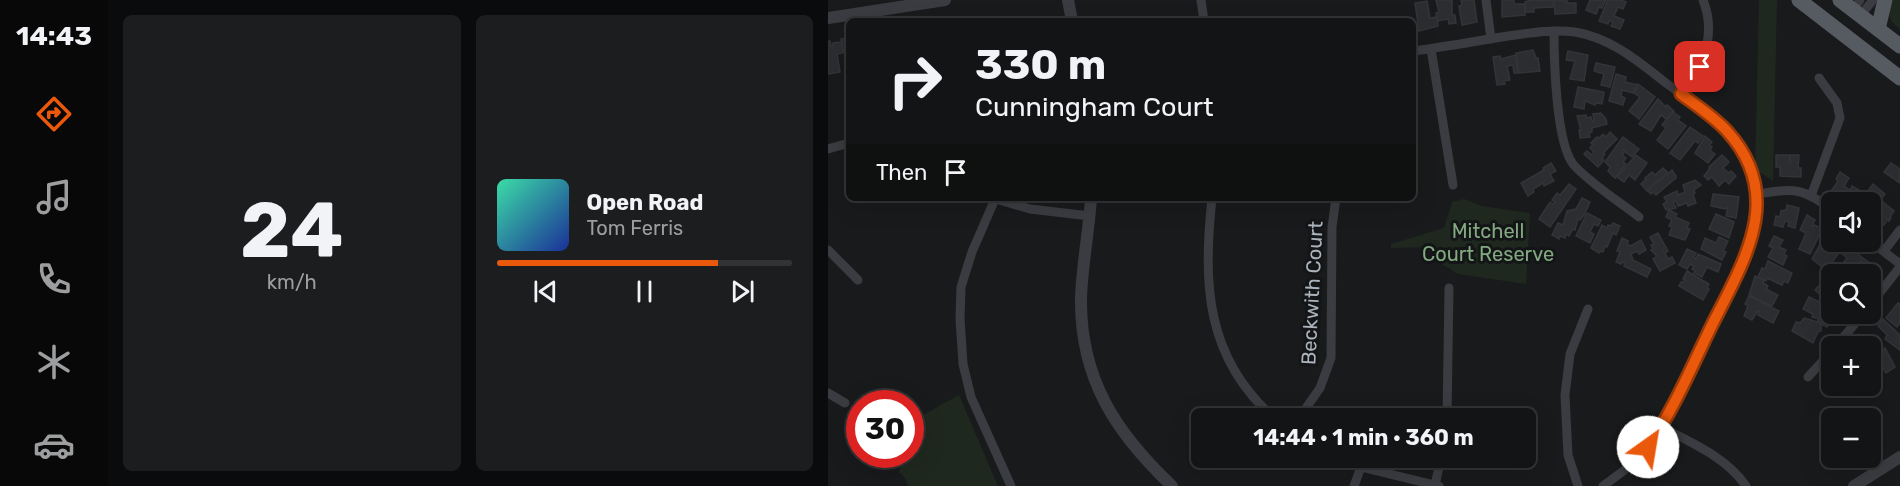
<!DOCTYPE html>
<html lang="en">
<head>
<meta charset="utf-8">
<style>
  :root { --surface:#131415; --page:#1c1d1e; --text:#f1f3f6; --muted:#9d9ea0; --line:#323334; --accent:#ea580c }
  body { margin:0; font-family:Rubik,sans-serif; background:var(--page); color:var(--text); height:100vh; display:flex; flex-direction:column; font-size:22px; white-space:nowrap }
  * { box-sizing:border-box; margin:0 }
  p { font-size:20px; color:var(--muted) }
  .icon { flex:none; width:33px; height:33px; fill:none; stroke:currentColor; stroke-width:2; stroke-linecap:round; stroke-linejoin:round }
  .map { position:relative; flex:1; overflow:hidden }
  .details { display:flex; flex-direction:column; gap:15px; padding:15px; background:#0a0b0c; width:720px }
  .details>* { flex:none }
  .banner { position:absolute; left:18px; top:18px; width:570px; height:183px; border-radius:9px; box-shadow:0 6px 24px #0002,0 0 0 2px var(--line); background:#131415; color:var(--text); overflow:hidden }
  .buttons { position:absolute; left:993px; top:192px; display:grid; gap:12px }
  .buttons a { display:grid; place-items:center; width:60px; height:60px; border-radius:9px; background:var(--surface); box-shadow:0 6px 24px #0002,0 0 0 2px var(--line); font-size:30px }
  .speed { position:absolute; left:18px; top:390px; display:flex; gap:12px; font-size:30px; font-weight:700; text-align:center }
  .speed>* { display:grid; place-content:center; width:78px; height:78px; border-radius:50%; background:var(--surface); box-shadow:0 6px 24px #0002,0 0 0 2px var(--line); line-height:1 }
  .speed .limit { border:9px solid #d22; background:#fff; color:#111 }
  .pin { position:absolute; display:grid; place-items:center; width:51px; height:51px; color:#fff; margin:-26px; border-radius:12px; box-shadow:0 3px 9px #0006 }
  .me { position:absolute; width:66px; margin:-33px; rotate:32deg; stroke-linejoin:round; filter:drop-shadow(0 0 4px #0008) }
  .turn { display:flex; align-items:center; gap:21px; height:126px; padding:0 30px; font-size:27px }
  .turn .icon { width:78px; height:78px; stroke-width:2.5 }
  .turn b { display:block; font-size:42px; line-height:51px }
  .then { display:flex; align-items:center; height:57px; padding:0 30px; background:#0003; gap:12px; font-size:22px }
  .details .tile { flex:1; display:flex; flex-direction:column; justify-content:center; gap:9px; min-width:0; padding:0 21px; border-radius:9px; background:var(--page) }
  .details .dial { align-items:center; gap:0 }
  .dial b { font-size:78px; line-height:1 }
  .song { display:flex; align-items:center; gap:18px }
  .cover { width:72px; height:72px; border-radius:9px; background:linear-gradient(135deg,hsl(160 70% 55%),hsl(230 70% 35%)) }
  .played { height:6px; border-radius:3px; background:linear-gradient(90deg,var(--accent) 75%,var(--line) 75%) }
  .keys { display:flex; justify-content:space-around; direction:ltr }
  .details .tiles { flex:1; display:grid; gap:15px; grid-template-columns:repeat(2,1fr) }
  .trip { position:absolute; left:363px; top:408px; width:345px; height:60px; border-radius:9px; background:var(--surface); box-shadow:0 6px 24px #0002,0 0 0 2px var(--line); font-weight:700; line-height:60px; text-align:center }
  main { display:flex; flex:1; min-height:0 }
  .dock { display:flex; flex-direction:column; width:108px; justify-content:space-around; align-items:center; background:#080808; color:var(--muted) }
  .dock .icon { width:42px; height:42px }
  .dock .current { color:var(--accent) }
  .dock b { font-size:27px; color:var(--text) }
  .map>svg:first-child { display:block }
  .green { fill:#1f281f }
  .building { fill:#2c2d30; stroke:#333438; stroke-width:1.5 }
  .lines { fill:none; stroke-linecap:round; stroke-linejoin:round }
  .minor { stroke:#3a3c41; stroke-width:9 }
  .tertiary { stroke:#3a3c41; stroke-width:12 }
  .primary { stroke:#565a61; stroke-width:15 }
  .route-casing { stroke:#983908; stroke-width:15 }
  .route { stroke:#ea580c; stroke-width:10 }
  .labels { text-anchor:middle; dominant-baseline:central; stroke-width:6; stroke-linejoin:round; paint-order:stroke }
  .park-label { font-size:20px; fill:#83a981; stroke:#141517 }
  .street-label { font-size:20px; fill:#abb3bc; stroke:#141517 }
</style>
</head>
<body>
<main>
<nav class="dock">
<b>14:43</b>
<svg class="icon current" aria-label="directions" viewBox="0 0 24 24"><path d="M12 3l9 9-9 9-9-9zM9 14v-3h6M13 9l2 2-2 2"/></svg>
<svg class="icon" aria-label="music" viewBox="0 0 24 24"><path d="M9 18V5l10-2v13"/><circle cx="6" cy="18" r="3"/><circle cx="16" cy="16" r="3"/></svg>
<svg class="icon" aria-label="phone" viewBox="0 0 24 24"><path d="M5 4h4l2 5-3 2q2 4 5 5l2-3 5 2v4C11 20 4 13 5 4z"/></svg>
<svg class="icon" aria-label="climate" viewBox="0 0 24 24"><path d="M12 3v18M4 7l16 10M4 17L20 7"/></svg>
<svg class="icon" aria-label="car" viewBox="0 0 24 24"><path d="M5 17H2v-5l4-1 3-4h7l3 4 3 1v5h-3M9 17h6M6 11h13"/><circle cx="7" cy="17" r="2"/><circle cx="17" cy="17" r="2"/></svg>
</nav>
<section class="details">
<div class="tiles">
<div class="tile dial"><b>24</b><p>km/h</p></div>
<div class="tile">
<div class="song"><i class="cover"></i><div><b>Open Road</b><p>Tom Ferris</p></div></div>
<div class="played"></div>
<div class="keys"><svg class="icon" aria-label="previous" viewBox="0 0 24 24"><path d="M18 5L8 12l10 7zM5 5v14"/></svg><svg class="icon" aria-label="pause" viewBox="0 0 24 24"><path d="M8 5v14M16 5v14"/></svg><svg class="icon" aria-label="next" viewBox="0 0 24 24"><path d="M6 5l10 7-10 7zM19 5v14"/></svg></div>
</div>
</div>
</section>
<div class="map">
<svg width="1072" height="486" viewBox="0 0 1072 486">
  <rect width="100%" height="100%" fill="#191a1c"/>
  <g class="green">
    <path d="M931,0h18l-4,181 -18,-12z"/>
    <path d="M1065,0h7v29c-13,-10 -12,-14 -7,-29z"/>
    <path d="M636,199l18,7 48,7 -4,71 -68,-10 -23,-14v-13l-44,1v-4l53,-16 8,-26z"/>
    <path d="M131,395l39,91h-90l-3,-8 -6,-6 5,-17 6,-1c0,-12 0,-24 6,-35z"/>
  </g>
  <g class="building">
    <path d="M608,0h16v15h3l1,8 -7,1 -1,-5 -11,2 -1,-8 3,-1z"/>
    <path d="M633,0h13l3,22 -15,3 -3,-19 3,-1z"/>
    <path d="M674,0h12v4h11v11l-23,2z"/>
    <path d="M703,0h22v7l-19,1v4h-9v-10z"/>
    <path d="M726,0h13v3h9v10l-21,1z"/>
    <path d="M762,0h16l-4,8 -3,-1 -3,7 -10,-4z"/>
    <path d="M780,0h13l5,2 -3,7 -5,-2 -4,9 10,4 -4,9 -9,-3 2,-4 -4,-1 -1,3 -9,-3z"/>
    <path d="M599,1l3,17 7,-1 1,9 -19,5 -4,-28z"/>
    <path d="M21,38v13l-6,1 -2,-13z"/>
    <path d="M0,41h2l1,5h2v-3l8,-1 2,11 -6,1 3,18 -12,2z"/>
    <path d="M705,50l3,8h2l2,13 -21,2 -3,-20z"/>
    <path d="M740,51l20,4 -4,26 -14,-2 5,-18 -9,-1z"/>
    <path d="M688,55l2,18h-4l-1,-8 -6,1 3,14 -6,1 1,3 -8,1 -4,-28 7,-1 1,3z"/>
    <path d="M768,63l19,4 -5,20 -9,-2 3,-11 -10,-3z"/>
    <path d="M788,74l10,3 -1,5 13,3 -5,8 -11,-3 -1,6 4,2 -2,7 -14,-4z"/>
    <path d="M810,84l17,13 -16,22 -10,-8 11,-14 -6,-4z"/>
    <path d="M750,87l26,5 -2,12 -6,-1 -1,2 -10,-4 -1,8 -10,-2z"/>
    <path d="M830,99l8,8 1,-2 7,6 -7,9 -6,-5 -10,16 -12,-7z"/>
    <path d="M845,112l7,5 -2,3 8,6 -18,23 -11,-9 9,-12 -4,-3z"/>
    <path d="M773,113l5,6 1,5 -15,4v4l-3,1 1,4 -10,1 -1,-8h2l-4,-14 9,-1 1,3 4,-1 1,4h2l-1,-7z"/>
    <path d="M862,127l13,9 -5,7 -3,-2 -15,19 -10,-7z"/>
    <path d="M782,132l7,7 -14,14 2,1 -3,4 2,2 -6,7 -14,-13 3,-3 5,4 2,-3 -4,-4 3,-4 -2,-1 6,-6 2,1 4,-4 3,3z"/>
    <path d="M877,136l7,6 -3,3 3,2 -2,3 5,4 -7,9 -13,-10z"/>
    <path d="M795,137l16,12 -7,8 -9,-7 -1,2 2,1 -2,2 4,3 -3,4 3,2 -11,14 -7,-7 2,-4 -5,-5z"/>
    <path d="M808,155l11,8 -12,17 -6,-5 -5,7 -7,-5z"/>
    <path d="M894,155l7,7 -6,6 6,5 2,-2 5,5 -7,8 -4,-4 -6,6 -7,-9 -4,3 -4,-4 6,-8 -1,-1z"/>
    <path d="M948,155h13l1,7v-7h9l-1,13h3v9l-21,-1v-9h-4z"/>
    <path d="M723,163l5,8 -6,3 4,7 -10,5 -1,-3 -3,2 -7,4 1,3 -6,4 -7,-13 23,-13 -1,-2z"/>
    <path d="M1063,163l9,6v14l-16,-11z"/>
    <path d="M835,168l5,5 -21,18 -6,-7 5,-5 -1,-1 7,-6 3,3z"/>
    <path d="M844,170l4,6v2l-20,17 -3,-3 -2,2 -4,-4z"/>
    <path d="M1012,172l9,6 -5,8 6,4 2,-4 7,4 -7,11 -2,-1 -2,2h-4l-14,-9 8,-12 -2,-2z"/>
    <path d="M867,180l6,5 -7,5 1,3 -2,1 3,9 -8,3 -1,-3 -9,3 -2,-5 -3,1 3,6 -10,2 -3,-6 4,-2 -3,-5 13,-6 1,4 7,-3 -2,-7z"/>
    <path d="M741,184l7,5 -26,38 -11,-8 11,-17 3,2 2,-2 -3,-2 5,-7 3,2z"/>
    <path d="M1045,184l12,10 -4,5 -3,-2 -3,4 3,2 -6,8 -2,-9h-11z"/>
    <path d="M885,194l26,3 -3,21 -10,-2 2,-9 -3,2 -14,-3z"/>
    <path d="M754,198l8,4 -6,13 -4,5 -2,-1 -3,11 -2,-1 -4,7 -3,-2 -1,4 -5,-2 -1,3 -7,-4 6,-12 5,2 4,-14 9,-2z"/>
    <path d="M1055,202l11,9 -4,6 1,1 -2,3 -1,-2 -4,6 -11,-9z"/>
    <path d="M959,205l12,3 -4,20 -7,-2 1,-4 -4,-1 -2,6 -9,-2 2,-9 4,1 1,-6 5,-1z"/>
    <path d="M841,210l8,4 -2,3 14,6 -2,5 3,1 -5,11 -16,-5 3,-8 -3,-1 3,-6 -6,-3z"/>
    <path d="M759,213l14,7 -3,6 -4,-2 -4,8 4,2 -4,9 -14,-7z"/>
    <path d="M888,214l18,8 -5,16 -20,-9z"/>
    <path d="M979,215l8,5 -3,6 3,-1 7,4 -12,25 -11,-5 7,-16 -6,-3z"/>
    <path d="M785,223l7,3 -4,9 -3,-2 -6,14 -2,-1 -2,6 -2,-1 -2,2 -8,-5 11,-23 5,3 1,-3 3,1z"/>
    <path d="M1000,230l4,3v9h10l4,2 -20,26 -14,-11z"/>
    <path d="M830,233l10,18 -3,2 3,6 4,-2 3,6 -15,8 -7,-12 4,-3 -6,-6 2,-1 -2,-4 3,-1 -4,-7z"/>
    <path d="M946,236l9,4 -4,7 7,3 -2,4 3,2 -4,9 -15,-8 5,-9 -4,-2z"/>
    <path d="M891,237l9,4 -5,10 3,1 -4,8 -21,-11 4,-11 11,5z"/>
    <path d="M794,238l6,3 -1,3 4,2 10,-6 5,10 -7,4 -2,-3 -6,3 2,6 18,9 -4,8 -23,-11 1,-3 -3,-1 -1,2 -5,-2 4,-10 -3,-1z"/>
    <path d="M1018,244l17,14 -13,16h-7l-6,-4 10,-12 -7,-6z"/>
    <path d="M859,249l9,4 -2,4 2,2 2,-5 23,10 -3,8 -11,-5 -5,10 -8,-4 1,-2 -3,-2 2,-3 -4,-2 -3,5 -8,-4z"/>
    <path d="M1035,258l7,5 -5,6 3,2 -1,3h-14z"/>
    <path d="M940,261l24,12 -4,10 -4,-2 -2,4 -15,-7 -1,3 -8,-4 4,-9 3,1z"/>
    <path d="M859,271l22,13 -2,4 2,1 -6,11 -24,-14 2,-4h2l2,-2 -2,-1z"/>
    <path d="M927,276l9,4 -1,3 5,3 -2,3 12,6 -6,11 -23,-11z"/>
    <path d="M997,279l7,6 -1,20 -16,-15z"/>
    <path d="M921,296l30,15 -6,12 -15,-8 2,-3 -2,-1 -6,9 -8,-4 4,-10 -3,-2z"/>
    <path d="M981,297l23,11v6h2l-7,13 -10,-5 2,-3 -7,-2 1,-3 -10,-5z"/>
    <path d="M1070,303l2,1v19l-3,4 -11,-9z"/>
    <path d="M976,318l17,5v8l-3,1 -5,11 -21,-12 4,-9 4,1z"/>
    <path d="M1055,319l17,16v15l-15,-11 2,-4 -9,-9z"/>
    <path d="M1042,342l3,5v-3l4,-2 7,8 1,-2 10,19 -9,6 -6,-9 3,-1 -2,-3 -4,3 -7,-10v-7h-6z"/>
  </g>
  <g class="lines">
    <g class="minor">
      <path d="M373,0l3,21"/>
      <path d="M658,0l5,39"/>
      <path d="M1025,10l7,-10"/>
      <path d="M1033,15l12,-15"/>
      <path d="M726,31c0,29 2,111 19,133 14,17 48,39 66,53"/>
      <path d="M603,49l22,136"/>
      <path d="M585,51c32,-4 63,-10 95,-15 22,-3 45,-7 67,-4 36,6 63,29 91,51 20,15 43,29 61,48 32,34 36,80 20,123l-92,183 -21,26 -31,23"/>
      <path d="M853,94c22,-27 36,-59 22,-94"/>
      <path d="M0,149l21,-6"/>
      <path d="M928,194c37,-5 45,-8 76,16"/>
      <path d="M983,196l29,-78 -3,-15 -18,-25"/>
      <path d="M165,198l37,11 60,7"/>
      <path d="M384,198c-9,85 -7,159 62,220"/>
      <path d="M167,199l-23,53 -11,35 -1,32 3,45 8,33 40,89"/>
      <path d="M1042,241l30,23"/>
      <path d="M0,250l30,30"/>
      <path d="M1056,251l16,-21"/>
      <path d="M1042,305l30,-38"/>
      <path d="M1008,346l27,-32"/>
      <path d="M980,377l24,-26"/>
      <path d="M0,393l17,10"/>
      <path d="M471,418l21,-30 11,-30 1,-131 4,-29"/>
      <path d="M619,418l2,-130"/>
      <path d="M833,427c31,16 65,30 85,59"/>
      <path d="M506,458l27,9 78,19"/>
      <path d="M607,485l6,-27"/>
      <path d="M526,486l7,-19"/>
      <path d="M750,486l-10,-31 -3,-60 5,-41 18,-45"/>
    </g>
    <g class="tertiary">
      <path d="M240,0l4,21"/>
      <path d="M0,18l117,-18"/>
      <path d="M263,198c-2,33 -9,67 -10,100 -1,81 35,135 91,188"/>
      <path d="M1026,486l46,-29"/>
    </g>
    <g class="primary">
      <path d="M971,0l101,78"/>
      <path d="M1012,0l60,46"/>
      <path d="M1050,29l7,-29"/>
    </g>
  </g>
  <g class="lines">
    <g class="route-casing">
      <path id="route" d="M820,447c26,-38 44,-81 64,-122 32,-64 74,-129 15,-194 -13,-14 -30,-25 -46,-37l19,-27"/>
    </g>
    <use href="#route" class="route"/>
  </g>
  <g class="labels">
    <g class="park-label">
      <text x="660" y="231">Mitchell<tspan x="660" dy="23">Court Reserve</tspan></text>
    </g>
    <g class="street-label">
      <text transform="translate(484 293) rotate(-87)">Beckwith Court</text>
    </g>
  </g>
</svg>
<div class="buttons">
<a><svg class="icon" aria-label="sound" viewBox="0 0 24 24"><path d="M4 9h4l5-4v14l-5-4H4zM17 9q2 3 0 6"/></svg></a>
<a><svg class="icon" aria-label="search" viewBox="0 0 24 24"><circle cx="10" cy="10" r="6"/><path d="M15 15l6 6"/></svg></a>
<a>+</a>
<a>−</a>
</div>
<div class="speed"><div class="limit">30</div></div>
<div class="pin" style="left:872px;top:67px;background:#d93025"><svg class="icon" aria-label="arrive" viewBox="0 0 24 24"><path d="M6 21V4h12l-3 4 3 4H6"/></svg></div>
<svg class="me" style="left:820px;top:447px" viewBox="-20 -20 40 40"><circle r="19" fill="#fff"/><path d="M0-13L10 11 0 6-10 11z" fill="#ea580c"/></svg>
<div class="trip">14:44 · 1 min · 360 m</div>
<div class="banner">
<div class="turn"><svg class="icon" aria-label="right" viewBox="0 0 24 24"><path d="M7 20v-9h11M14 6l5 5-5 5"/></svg><div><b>330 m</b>Cunningham Court</div></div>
<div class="then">Then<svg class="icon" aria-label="arrive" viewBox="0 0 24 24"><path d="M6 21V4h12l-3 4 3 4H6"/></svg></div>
</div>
</div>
</main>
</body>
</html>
